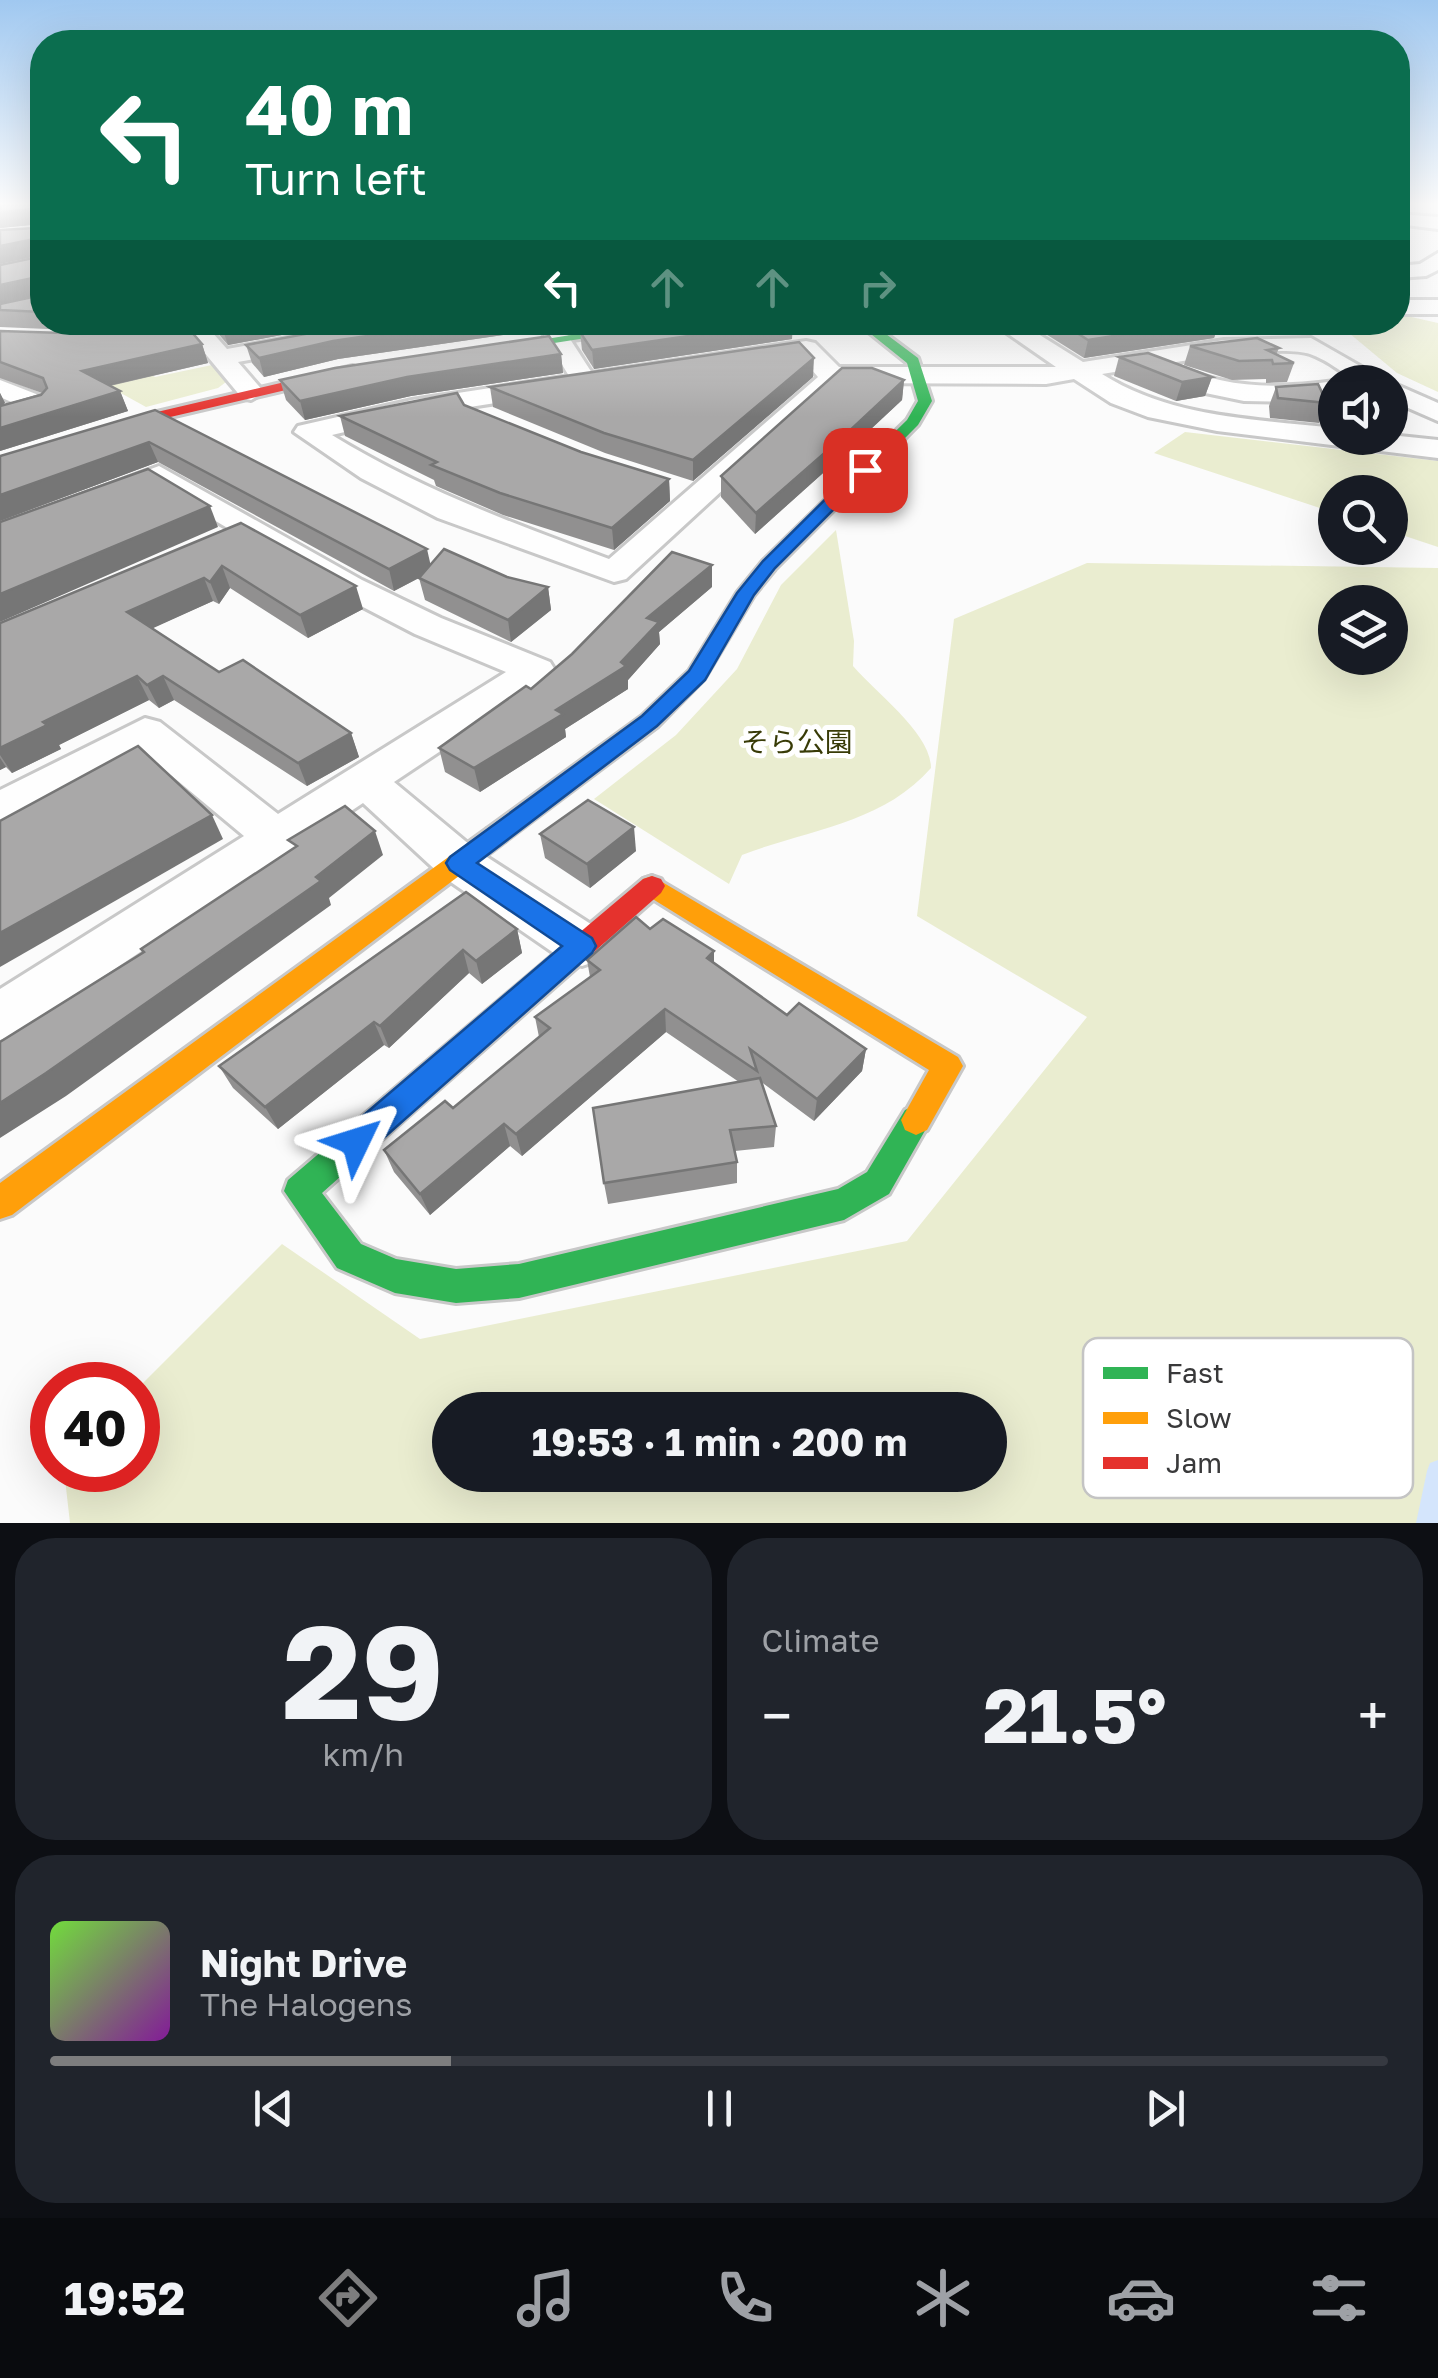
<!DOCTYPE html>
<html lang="en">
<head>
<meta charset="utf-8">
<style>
  :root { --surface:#171b24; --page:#20242c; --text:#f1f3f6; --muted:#9ea1a6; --line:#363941; --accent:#7d7d7e }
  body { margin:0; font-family:"Golos Text","Noto Sans JP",sans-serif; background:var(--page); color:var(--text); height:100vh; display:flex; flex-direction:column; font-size:38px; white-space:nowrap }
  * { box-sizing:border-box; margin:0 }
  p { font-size:32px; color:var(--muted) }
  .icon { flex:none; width:55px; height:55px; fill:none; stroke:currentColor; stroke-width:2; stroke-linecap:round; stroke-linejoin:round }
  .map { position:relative; height:1523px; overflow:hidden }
  .drawer { display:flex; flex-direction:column; gap:15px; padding:15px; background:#0d0f14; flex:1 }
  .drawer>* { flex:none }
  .banner { position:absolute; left:30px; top:30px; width:1380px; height:305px; border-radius:40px; box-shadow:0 10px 40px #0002; background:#0b6e4f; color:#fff; overflow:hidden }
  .fabs { position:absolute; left:1318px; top:365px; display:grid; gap:20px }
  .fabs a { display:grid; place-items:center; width:90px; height:90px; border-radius:50%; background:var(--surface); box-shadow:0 10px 40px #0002; font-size:50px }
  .speed { position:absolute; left:30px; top:1362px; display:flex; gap:20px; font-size:50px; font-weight:700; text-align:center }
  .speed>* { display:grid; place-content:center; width:130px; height:130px; border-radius:50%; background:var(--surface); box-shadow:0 10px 40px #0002; line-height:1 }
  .speed .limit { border:15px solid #d22; background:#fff; color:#111 }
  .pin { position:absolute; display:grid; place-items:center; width:85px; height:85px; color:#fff; margin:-42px; border-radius:20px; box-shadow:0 5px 15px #0006 }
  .me { position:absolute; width:110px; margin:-55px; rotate:49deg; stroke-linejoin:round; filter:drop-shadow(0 0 8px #0008) }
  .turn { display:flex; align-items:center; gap:35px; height:210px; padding:0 50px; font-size:45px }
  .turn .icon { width:130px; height:130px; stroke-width:2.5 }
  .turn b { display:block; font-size:70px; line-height:85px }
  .lanes { display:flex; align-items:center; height:95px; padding:0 50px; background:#0003; justify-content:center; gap:50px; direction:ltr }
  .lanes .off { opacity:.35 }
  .big { font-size:75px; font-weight:700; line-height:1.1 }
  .drawer .tile { flex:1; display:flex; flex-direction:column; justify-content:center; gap:15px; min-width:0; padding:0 35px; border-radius:40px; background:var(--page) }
  .drawer .dial { align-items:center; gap:0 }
  .dial b { font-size:130px; line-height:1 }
  .song { display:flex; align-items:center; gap:30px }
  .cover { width:120px; height:120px; border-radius:15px; background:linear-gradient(135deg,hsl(100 70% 55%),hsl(290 70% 35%)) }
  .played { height:10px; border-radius:5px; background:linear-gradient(90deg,var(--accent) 30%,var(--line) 30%) }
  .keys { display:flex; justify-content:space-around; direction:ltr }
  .heat { display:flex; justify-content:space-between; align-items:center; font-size:55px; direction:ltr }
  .drawer .tiles { flex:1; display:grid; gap:15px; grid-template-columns:1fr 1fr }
  .tile:last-child { grid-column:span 2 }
  .trip { position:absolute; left:432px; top:1392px; width:575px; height:100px; border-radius:50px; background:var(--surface); box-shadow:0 10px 40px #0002; font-weight:700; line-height:100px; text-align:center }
  .dock { display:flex; height:160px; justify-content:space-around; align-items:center; background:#090b0e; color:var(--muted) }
  .dock .icon { width:70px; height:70px }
  .dock .on { color:var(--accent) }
  .dock b { font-size:45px; color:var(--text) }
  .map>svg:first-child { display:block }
  .green { fill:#eaedd0; fill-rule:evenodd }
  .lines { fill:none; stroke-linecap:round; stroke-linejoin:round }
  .stream { fill:#d4e5fc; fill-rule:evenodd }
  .street-casing { stroke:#c8c8c8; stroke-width:6 }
  .fast-casing { stroke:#c8c8c8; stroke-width:6 }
  .slow-casing { stroke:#c8c8c8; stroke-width:6 }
  .jam-casing { stroke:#c8c8c8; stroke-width:6 }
  .street { fill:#fefefe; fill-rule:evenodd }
  .fast { fill:#30b455; fill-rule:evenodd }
  .slow { fill:#ff9f0a; fill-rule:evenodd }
  .jam { fill:#e5322d; fill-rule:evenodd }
  .wall { fill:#919090 }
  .shaded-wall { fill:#767676 }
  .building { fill:#a9a8a8; stroke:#767676; stroke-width:2.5 }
  .route { fill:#1a73e8; stroke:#114b97; stroke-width:2.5 }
  .labels { text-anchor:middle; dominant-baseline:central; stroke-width:10; stroke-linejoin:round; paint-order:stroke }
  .park-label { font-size:28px; fill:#383b07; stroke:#fff }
  .key { fill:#fff; stroke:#c4c4c4; stroke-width:2.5 }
  .key-label { font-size:28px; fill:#39393a }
</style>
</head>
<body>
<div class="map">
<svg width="1438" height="1523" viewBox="0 0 1438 1523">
  <rect width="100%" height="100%" fill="#fbfbfb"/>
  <g class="green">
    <path d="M1398,314l40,9v69l-41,-19 -60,-50 61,-1z"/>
    <path d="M123,359l32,18 57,-12 14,17 -8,6 -72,19 -47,-26z"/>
    <path d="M1185,432l253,29v86l-48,-16v-39h-55v21l-181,-60z"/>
    <path d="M836,530l18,111 -1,25c23,27 78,67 78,102 -49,56 -122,61 -189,87l-13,29 -135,-85 82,-64 61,-66 44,-84z"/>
    <path d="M1087,563l351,5v955h-1368l-6,-53h74v-82l144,-144 138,95 487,-98 180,-224 -170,-101 37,-297zM1335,602h55v56h-55zM450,1410h540v65h-540z"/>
  </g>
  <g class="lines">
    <path class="stream" d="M1438,1460v63h-22l11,-52 3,-8z"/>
    <g class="street-casing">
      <g id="street">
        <path d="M1398,214l40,3v12l-40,-5z"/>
        <path d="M1438,253v17l-12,6 -28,2v-12l22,-2z"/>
        <rect x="1398" y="300" width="40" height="14"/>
        <path d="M179,322h24l24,27 148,-27h52l-11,7 -178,33 26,30 -13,8 -9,-2z"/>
        <path d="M536,322h23l33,51 214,-32 9,2 24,24h217l-65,-45h28l64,40 141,-22 87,-2 77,44c-44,3 -43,-15 -78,-28 -26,-9 -110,4 -139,9 53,26 106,26 164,18l5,1h-5v15l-46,5 -45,-1 -53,-11 -46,-23 -43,7c70,44 153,45 233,54v10l55,-3 48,5v18l-221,-27 -69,-14 -37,-14 -37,-24 -28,5 -207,-1 -213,196 -12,3 -176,-64 -77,-40 -67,-46 4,-6 114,-26 157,-24zM800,356l18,21 -209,182c-97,-36 -189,-70 -277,-124l80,-19z"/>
        <path d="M0,380l49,19 4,6 -4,6 -49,15v-17l16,-5 -16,-7z"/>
        <path d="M1389,382h1l48,21v18l-48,-21z"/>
        <path d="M159,466l203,114 79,38 109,44 5,8 -5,8 -156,104 82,68 124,80 7,15 -7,15 -18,6 -18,-6 -122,-84 -79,-73 -344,230 -19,7v-51l244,-153 -102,-85 -126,69 -16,5v-35l145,-72 15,4 118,92 228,-142 -91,-38 -77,-40 -181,-108 -157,60v-21z"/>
      </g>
    </g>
    <g class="fast-casing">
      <g id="fast">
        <path d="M653,322h35l-211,33 -6,-4z"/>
        <path d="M856,322h14l48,36 14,43 -14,24 -143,144 -21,26 -50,84 -46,47 -153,115h-18l-3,-6 3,-6 155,-113 47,-45 48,-78 26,-32 144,-141 11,-19 -11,-38z"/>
        <path d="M396,1093l11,4 4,10 -4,10 -85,76 39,51 35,15 60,10 63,-5 319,-75 29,-17 38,-62 11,-5 11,5 4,10 -42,74 -45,26 -325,78 -63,5 -61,-10 -58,-25 -53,-77 4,-11 97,-83z"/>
      </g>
    </g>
    <g class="slow-casing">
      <g id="slow">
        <path d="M496,826l9,3 3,6 -3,6 -493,374 -12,4v-36l487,-354z"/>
        <path d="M652,876l306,181 5,9 -36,64 -11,5 -11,-5 -4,-10 28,-50 -286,-177 -4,-7 4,-7z"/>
      </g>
    </g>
    <g class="jam-casing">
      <g id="jam">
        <path d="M353,366l7,4 -2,3 -192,45 -166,54v-10l157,-50z"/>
        <path d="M652,876l9,3 4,7 -4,7 -254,224 -11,4 -11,-4 -4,-10 4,-10 258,-218z"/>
      </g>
    </g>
    <use href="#street" class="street"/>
    <use href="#fast" class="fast"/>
    <use href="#slow" class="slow"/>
    <use href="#jam" class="jam"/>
  </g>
  <g class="wall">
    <path d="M42,204v118h63l-34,8 -71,-3v-62l38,-9 -38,8 39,-40 -39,4v-23z"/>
    <path d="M208,322h143l-123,23z"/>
    <path d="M1034,322h213l-3,9 -29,4 -1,3 -130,20 -51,-32z"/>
    <path d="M537,330l-199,29 -74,18 -12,-14 -6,-18z"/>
    <path d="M0,331l202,13 6,19 -98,23 10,5 8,20 -128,40v-58l5,10 -3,2 40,-12 -42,-15z"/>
    <path d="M580,332l212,7 -198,30 -12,-19z"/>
    <path d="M1190,346l89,2 -3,7 18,8 -7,19 -21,1v-4l-34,1 -48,-15z"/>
    <path d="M561,354l2,19 -152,23 -106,24 -19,-20 -6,-20z"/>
    <path d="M1119,357l93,20 -7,19 -29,5 -62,-25z"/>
    <path d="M813,377l-120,104 -88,-28 -112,-46 -3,-20z"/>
    <path d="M904,380l-2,20 -60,56 -87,78 -34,-37v-21z"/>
    <path d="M1276,387l51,16 -8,20 -49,-5 -1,-12z"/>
    <path d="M464,405l117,47 88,27 1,22 -56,49 -111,-35 -67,-29 -2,-6 -89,-44 -5,-20z"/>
    <path d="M155,410l276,154 76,13 41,10 3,23 -40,32 -86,-42 -6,-22 -25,13 -236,-129 -158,59v-65z"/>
    <path d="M241,523l122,86 -55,29 -78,-50 -11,16 -6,-3 -61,27 67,44 132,61 8,24 -52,29 -133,-86 -15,8 -10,-8 -90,45 2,4 -49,24 -6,-6 -6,3v-147z"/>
    <path d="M712,587l-53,45 1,12 -32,36v9l-63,40 1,8 -86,55 -35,-20 -6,-24 92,-59z"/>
    <path d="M540,834l96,17 -46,37 -45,-30z"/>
    <path d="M466,892l51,37 5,24 -40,31 -13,-11 -80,75 -5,-3 -106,84 -45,-41 -14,-22z"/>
    <path d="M650,929l64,22v13l73,51 79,34 -4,22 -48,50 -54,-40 16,45 -2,21 -39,4 2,11v21l-129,21 -4,-21 135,-101 -73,-50 -144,124 -12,-10 -80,69 -36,-43 -10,-22 69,-42 86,-71 -4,-20 55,-40 -3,-17z"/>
  </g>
  <g class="shaded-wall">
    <path d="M35,209l7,15 -42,4v-16z"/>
    <path d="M34,239l7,16 -41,9v-18z"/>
    <path d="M37,277l5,17 -42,10v-19z"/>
    <path d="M67,322h38l-34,8z"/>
    <path d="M247,322h104l-123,23 -6,-18z"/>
    <path d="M463,322h73l1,8 -199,29 -74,18 -5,-19 74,-17z"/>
    <path d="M566,322h23l-23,4z"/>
    <path d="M784,322h9l-1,17 -198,30 -2,-19z"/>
    <path d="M1202,322h45l-3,9 -29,4 -1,3 -130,20 4,-18z"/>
    <path d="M202,344l6,19 -118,27 -8,-19z"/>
    <path d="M561,354l2,19 -152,23 -106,24 -5,-19 107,-24z"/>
    <path d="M814,358l-1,19 -120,104v-21z"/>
    <path d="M1212,377l-7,19 -29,5 6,-19z"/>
    <path d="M904,380l-2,20 -60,56 -87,78 1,-21z"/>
    <path d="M120,391l8,20 -128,40v-23z"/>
    <path d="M0,393l5,10 -5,4z"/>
    <path d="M149,442l9,20 -158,59v-26z"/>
    <path d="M669,479l1,22 -56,49 -2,-22z"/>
    <path d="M210,506l8,21 -218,95v-28z"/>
    <path d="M427,549l5,22 -38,20 -5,-22z"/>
    <path d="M712,565v22l-53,45 1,12 -32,36v9l-63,40 1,8 -86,55 -6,-24 147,-106 26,-44z"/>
    <path d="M222,566l8,22 -11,16 -9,-22z"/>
    <path d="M204,578l9,23 -75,34 -11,-23z"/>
    <path d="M356,586l7,23 -55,29 -8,-23z"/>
    <path d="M548,587l3,23 -40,32 -3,-22z"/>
    <path d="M137,676l12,24 -90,45 2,4 -49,24 -12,-18v-7l43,-26z"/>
    <path d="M163,676l11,24 -15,8 -12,-23z"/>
    <path d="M351,733l8,24 -52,29 -9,-23z"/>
    <path d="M0,758l6,9 -6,3z"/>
    <path d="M212,815l11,24 -223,128v-34z"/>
    <path d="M634,827l2,24 -46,37 -3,-24z"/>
    <path d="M375,831l8,24 -54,43 2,7 -265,191 -66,42v-35l316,-226z"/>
    <path d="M517,929l5,24 -40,31 -6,-23z"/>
    <path d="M463,950l6,23 -80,75 -9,-22z"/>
    <path d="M714,951v24l-7,-17z"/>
    <path d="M665,1009l1,23 -144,124 -6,-22z"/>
    <path d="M374,1022l10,23 -106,84 -13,-22z"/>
    <path d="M866,1049l-4,22 -48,50 3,-22z"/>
    <path d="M504,1124l6,22 -80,69 -10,-21z"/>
  </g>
  <g class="building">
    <path d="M14,204h28v108l-42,-2v-6l37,-8v-19l-37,8v-20l38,-8 1,-14 -5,-4 -34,7v-16l36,-2 3,-4 -4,-15 -35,3v-7z"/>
    <path d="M115,322h68l19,22 -120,27 38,20 -120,37v-22l41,-11 6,-7 -4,-10 -43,-16v-31l64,2z"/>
    <path d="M219,322h28l-25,5z"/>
    <path d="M370,322h93l-130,19 -74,17 -13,-13z"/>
    <path d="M643,322h141l-192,28 -12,-18z"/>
    <path d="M1060,322h142l-114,18z"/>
    <path d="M549,336l12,18 -154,23 -107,24 -20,-21 55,-12z"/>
    <path d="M1257,338l22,10 -12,2 27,13 -21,1 -1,-4 -33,1 -49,-15z"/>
    <path d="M799,342l15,16 -121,102 -89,-27 -114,-46z"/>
    <path d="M1148,353l64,24 -30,5 -63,-25z"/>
    <path d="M842,368h30l32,12 -60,56 -88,77 -35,-37z"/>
    <path d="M1318,384l9,19 -49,-5 -2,-11z"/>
    <path d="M457,393l7,12 117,47 88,27 -57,49 -112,-35 -69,-28 6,-3 -97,-46z"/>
    <path d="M155,410l272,139 -38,20 -240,-127 -149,53v-39z"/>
    <path d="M148,469l62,37 -210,88v-72z"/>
    <path d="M241,523l115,63 -56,29 -78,-49 -12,16 -6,-4 -77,34 92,60 24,-12 108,73 -53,30 -135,-87 -16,9 -10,-9 -94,46 4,3 -47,23v-125z"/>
    <path d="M444,549l63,28 41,10 -40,33 -89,-42z"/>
    <path d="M672,552l40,13 -65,53 12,4 -38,40 5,4 -70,44 7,4 -89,54 -35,-20 87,-62 5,3 41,-35z"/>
    <path d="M138,746l74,69 -212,118v-112z"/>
    <path d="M588,800l46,27 -47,37 -47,-30z"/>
    <path d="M345,806l30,25 -59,46 5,4 -275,192 -46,30v-61l144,-90 -3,-3 156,-103 -9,-6z"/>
    <path d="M466,892l51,37 -41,32 -13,-11 -83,76 -6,-4 -109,85 -46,-41z"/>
    <path d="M636,917l14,12 13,-10 51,32 -7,7 80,57 12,-12 67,46 -49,50 -67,-50 7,22 -92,-62 -149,125 -12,-10 -84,70 -36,-44 61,-49 8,7 97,-80 -15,-11 65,-47 -13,-10z"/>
    <path d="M760,1078l16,48 -46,4 7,32 -133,21 -11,-75z"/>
  </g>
  <linearGradient id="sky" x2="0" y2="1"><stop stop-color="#a0c8f0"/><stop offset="0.49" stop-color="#fdfdfd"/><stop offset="1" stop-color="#fdfdfd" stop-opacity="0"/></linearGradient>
  <rect width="1438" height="417" fill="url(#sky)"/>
  <path class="route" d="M859,466l14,4 -98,98 -21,27 -49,85 -48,46 -180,137 115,75 4,8 -4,7 -224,199 -12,5 -11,-5 -4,-10 4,-11 217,-185 -112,-76 -4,-7 4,-6 192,-141 47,-45 48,-78 26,-32z"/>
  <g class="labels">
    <g class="park-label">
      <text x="797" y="741">そら公園</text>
    </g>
  </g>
  <rect x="1083" y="1338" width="330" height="160" rx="15" class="key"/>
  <rect x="1103" y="1367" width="45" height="12" fill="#30b455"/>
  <rect x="1103" y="1412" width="45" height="12" fill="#ff9f0a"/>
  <rect x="1103" y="1457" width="45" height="12" fill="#e5322d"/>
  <g class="key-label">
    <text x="1166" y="1383">Fast</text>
    <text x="1166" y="1428">Slow</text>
    <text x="1166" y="1473">Jam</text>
  </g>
</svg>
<div class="fabs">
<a><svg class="icon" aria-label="sound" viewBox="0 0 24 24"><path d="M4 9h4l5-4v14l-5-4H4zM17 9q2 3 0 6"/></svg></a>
<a><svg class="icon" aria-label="search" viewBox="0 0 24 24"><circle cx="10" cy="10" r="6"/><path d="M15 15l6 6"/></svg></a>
<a><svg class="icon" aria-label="layers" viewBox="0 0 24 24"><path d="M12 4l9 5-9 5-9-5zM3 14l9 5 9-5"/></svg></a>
</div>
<div class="speed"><div class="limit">40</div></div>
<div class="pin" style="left:865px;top:470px;background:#d93025"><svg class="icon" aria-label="arrive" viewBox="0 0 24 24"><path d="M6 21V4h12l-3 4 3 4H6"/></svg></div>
<svg class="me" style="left:356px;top:1142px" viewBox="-20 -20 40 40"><path d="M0-17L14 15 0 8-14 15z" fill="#1a73e8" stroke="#fff" stroke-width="4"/></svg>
<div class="trip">19:53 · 1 min · 200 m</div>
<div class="banner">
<div class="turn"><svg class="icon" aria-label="left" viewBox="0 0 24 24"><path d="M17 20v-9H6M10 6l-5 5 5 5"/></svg><div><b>40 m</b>Turn left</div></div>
<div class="lanes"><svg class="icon" aria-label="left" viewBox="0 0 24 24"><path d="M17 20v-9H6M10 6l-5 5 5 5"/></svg><svg class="icon off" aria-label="ahead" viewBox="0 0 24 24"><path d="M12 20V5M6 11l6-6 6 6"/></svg><svg class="icon off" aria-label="ahead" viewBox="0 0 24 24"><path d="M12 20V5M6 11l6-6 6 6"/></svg><svg class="icon off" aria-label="right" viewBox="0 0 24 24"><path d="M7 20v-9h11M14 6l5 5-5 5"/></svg></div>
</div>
</div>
<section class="drawer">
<div class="tiles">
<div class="tile dial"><b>29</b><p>km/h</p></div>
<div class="tile"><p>Climate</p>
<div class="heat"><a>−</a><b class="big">21.5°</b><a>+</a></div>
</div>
<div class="tile">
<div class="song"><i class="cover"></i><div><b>Night Drive</b><p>The Halogens</p></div></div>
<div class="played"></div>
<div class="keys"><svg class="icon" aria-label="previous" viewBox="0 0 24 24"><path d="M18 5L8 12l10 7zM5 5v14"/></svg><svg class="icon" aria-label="pause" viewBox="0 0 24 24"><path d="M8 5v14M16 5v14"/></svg><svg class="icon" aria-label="next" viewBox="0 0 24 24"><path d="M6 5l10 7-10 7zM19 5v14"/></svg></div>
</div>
</div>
</section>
<nav class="dock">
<b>19:52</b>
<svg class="icon on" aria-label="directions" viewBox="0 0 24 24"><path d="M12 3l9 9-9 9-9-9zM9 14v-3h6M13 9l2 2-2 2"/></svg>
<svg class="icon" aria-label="music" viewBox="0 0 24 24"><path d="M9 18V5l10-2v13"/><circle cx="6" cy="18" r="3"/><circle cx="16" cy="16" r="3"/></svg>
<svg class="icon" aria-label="phone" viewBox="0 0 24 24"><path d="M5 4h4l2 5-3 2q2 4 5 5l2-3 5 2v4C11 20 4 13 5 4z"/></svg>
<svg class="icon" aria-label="climate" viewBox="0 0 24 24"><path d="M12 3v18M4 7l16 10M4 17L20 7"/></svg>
<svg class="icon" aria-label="car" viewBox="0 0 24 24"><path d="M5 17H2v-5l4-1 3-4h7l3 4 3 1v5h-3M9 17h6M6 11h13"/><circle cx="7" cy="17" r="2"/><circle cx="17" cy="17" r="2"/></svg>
<svg class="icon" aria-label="filters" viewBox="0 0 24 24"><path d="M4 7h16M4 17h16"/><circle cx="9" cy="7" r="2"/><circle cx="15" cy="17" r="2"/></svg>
</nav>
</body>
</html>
